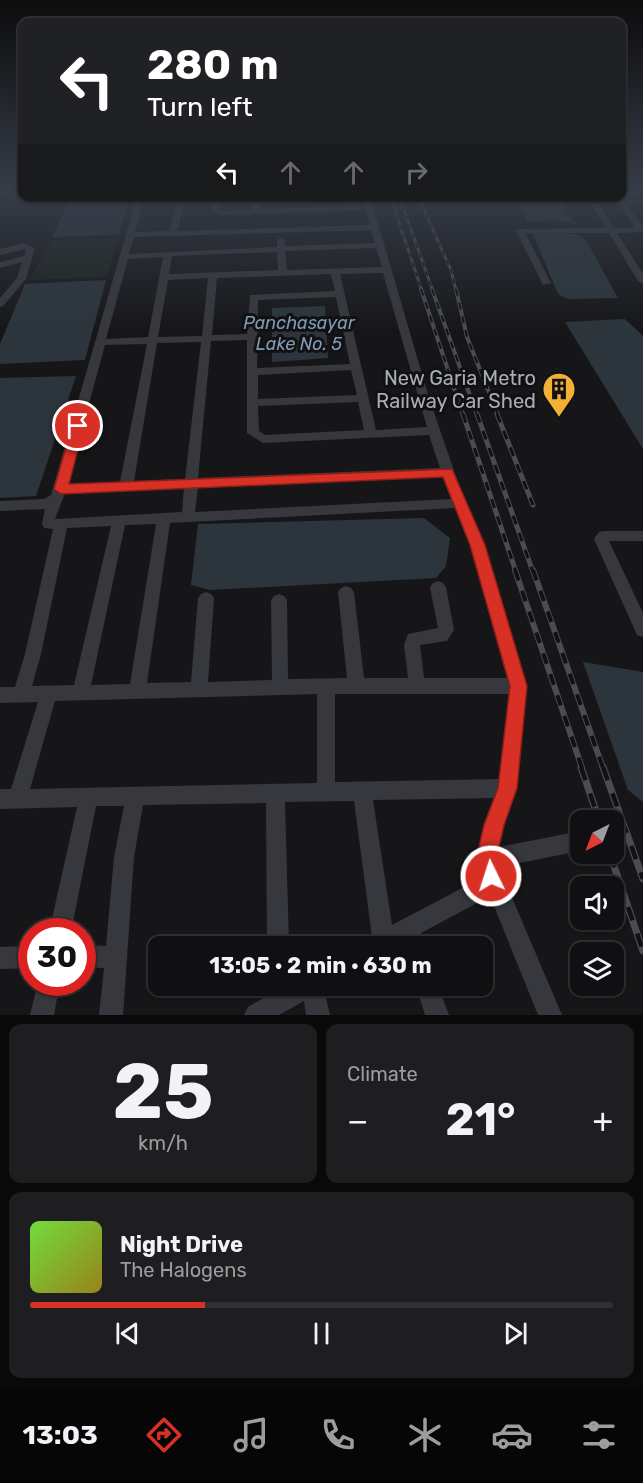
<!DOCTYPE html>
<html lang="en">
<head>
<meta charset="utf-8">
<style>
  :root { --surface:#101012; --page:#1e1e20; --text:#f1f3f6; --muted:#9c9d9f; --line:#303032; --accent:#d93025 }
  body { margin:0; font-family:Rubik,sans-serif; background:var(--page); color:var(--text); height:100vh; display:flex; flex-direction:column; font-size:22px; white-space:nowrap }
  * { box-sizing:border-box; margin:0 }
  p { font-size:20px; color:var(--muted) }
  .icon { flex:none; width:33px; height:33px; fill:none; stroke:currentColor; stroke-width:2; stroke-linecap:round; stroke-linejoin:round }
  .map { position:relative; height:1015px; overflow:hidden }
  .sheet { display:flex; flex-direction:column; gap:9px; padding:9px; background:#09090a; flex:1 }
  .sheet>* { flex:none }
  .hud { position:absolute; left:18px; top:18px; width:608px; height:183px; border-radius:12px; box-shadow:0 2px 4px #0004,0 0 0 2px var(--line); background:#202124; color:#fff; overflow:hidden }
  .needle { width:39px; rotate:222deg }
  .buttons { position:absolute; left:570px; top:810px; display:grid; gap:12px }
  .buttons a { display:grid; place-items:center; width:54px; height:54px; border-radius:12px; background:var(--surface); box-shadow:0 2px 4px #0004,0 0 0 2px var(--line); font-size:30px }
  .speed { position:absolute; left:18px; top:918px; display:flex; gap:12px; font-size:30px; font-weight:700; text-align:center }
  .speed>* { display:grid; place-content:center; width:78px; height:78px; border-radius:50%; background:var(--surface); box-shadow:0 2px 4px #0004,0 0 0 2px var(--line); line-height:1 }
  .speed .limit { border:9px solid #d22; background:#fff; color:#111 }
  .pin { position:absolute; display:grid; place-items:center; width:51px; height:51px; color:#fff; margin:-26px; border:3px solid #fff; border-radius:50%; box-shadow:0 2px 6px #0007 }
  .me { position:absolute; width:66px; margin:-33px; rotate:356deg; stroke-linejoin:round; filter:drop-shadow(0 0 4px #0008) }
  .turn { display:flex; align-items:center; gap:21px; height:126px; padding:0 30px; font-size:27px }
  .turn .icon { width:78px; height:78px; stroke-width:2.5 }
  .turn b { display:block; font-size:42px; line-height:51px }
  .lanes { display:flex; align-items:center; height:57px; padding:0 30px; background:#0003; justify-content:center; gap:30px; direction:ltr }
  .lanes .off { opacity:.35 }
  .big { font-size:45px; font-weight:700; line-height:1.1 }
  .sheet .widget { flex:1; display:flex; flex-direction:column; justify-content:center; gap:9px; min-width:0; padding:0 21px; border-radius:12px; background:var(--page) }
  .sheet .dial { align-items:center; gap:0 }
  .dial b { font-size:78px; line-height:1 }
  .song { display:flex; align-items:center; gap:18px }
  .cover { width:72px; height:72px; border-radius:9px; background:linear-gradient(135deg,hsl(100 70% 55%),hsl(50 70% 35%)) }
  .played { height:6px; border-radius:3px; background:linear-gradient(90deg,var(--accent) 30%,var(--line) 30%) }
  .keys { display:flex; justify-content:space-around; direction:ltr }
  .heat { display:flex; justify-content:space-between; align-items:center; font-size:33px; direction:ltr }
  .sheet .tiles { flex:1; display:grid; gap:9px; grid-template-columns:1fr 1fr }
  .widget:last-child { grid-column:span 2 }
  .trip { position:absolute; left:148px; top:936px; width:345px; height:60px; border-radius:12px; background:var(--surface); box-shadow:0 2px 4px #0004,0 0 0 2px var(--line); font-weight:700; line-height:60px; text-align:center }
  .menu { display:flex; height:96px; justify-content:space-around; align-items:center; background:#060607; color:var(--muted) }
  .menu .icon { width:42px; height:42px }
  .menu .on { color:var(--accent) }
  .menu b { font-size:27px; color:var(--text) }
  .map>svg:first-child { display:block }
  .green { fill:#1c231d }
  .water { fill:#2c353c }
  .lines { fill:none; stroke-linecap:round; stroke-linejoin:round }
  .minor { fill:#37383d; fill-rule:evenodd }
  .rail-far4-casing { stroke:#4a4c52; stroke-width:3 }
  .rail-far3-casing { stroke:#4a4c52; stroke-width:4 }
  .rail-far2-casing { stroke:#4a4c52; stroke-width:5 }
  .rail-far1-casing { stroke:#4a4c52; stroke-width:6 }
  .rail-casing { stroke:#4a4c52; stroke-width:7 }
  .rail-far4 { stroke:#111113; stroke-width:1.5; stroke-dasharray:5; stroke-linecap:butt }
  .rail-far3 { stroke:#111113; stroke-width:2; stroke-dasharray:7; stroke-linecap:butt }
  .rail-far2 { stroke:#111113; stroke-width:3; stroke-dasharray:9; stroke-linecap:butt }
  .rail-far1 { stroke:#111113; stroke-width:4; stroke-dasharray:11; stroke-linecap:butt }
  .rail { stroke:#111113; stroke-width:4.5; stroke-dasharray:14; stroke-linecap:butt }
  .route { fill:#d93025; stroke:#8d1f18; stroke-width:1.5 }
  .labels { text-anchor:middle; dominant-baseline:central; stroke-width:6; stroke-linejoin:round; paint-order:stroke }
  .far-water-label { font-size:18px; font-style:italic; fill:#7f9bb3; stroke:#111113 }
  .poi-label { font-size:20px; fill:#a8adb8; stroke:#111113; text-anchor:end }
</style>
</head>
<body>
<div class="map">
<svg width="643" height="1015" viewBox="0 0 643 1015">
  <rect width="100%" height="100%" fill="#161618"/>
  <path class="green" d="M118,238l-11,39 -77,3 21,-40z"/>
  <g class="water">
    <path d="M71,196l59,1 -11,38 -67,2z"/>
    <path d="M515,197h45l4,4 -1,9 14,14 -26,-4 -23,2z"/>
    <path d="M532,232l44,2 10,6 32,58 -50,1 -10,-5z"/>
    <path d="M106,280l-21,80 -85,4v-20l25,-60z"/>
    <path d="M325,306l3,52 -56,4v-54z"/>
    <path d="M625,319l18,17v113l-78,-127z"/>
    <path d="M76,376l-40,120 -36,2v-120z"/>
    <path d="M424,518l26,20 -4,28 -10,12 -226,12 -19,-5 7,-61z"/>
    <path d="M583,662l60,10v130l-15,-12z"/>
  </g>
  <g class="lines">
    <g class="minor">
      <path d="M621,195l3,5h19v4h-16l16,23v5l-26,1 26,41v10l-5,-3 -29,-48h-84l26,50 -8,2 -27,-54 1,-2 89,-1 -19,-32h7l20,32h21l-19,-29 -16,-3z"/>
      <path d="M137,196h8l-10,36 35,-1 7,-35h8l-7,35 192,-6 -4,-15 -145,5 -10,-5 1,-14h8l-1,13 3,2 30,-1 1,-14h8l-1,13 105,-3 -3,-10h8l59,202 31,90 24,57 42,141 -9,102 -13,37 -5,22 76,-15 5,2v16l-5,2 -76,15 63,148h-24l-48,-119 -69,37 5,13h-22l-1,-3 -6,3h-31l3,-8 3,-1 -18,-136 -69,1 4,144h-22l-1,-143 -123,2 -9,52 -11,158h-24l5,-47 -22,-1v-22l24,1 8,-89 10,-51h-28l-25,126h-22l28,-125 -77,2v-20h11l27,-87 -38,1v-16h15l10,-33 28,-125 -9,-1 -2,-4 3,-15 -45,2v-10l44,-2 7,-4zM371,230l4,13 -90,3v-6l-4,-3 -4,3v7l-148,7 5,-17zM376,248l6,19 -95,3 -2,-19zM277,252l1,18 -109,4 3,-18zM163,257l-15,80 -42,2 22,-80zM383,273l44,154 -51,3 -36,-156zM331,274l4,17 -85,4 -3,39 -35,1 5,-57zM208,278l-6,58 -44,1 10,-57zM336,297l14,67 -93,4 1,-68zM247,340v93l16,10 166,-8 11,33 -242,10 13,-137zM201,342l-16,137 -51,2 23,-138zM147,344l-27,138 -53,2 38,-139zM351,370l6,25 -99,4v-24zM358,402l6,28 -99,5 -6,-4 -1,-25zM443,477l8,22 -256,13 3,-24zM184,488l-2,24 -127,7 10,-26zM455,508l15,37 37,133h-83l-4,-33 27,-4 7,-11 -8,-43 -3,-4 -5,-2 -5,2 -3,4 8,41 -30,6 -4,11 4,33h-44l-10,-86 -3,-4 -5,-2 -5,2 -3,4 9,86 -59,1 -1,-79 -3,-4 -5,-2 -5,2 -3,4 1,80 -64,2 6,-84 -3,-4 -5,-2 -5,2 -3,4 -7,84 -44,1 23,-160zM156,524l-26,160 -39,1 34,-160zM111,526l-37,159 -42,1 9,-32 26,-126zM317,694v89l-287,6 25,-88zM335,694h174l-9,85 -165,3zM495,798l-11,27 -8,35 7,17 -91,48 -19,-125z"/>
      <path d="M23,243l12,5 -9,31 -23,27 -3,1v-9l17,-20 5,-16 -22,6v-6l24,-6 2,-7 -26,6v-6z"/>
      <path d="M604,531h39v10h-34l34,72v24l-6,-2 -43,-96 5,-7z"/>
      <path d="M32,946v22l-32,1v-22z"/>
      <path d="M38,982h22l-6,33h-24z"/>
      <path d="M267,986h56l7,29h-24l-2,-14 -25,14h-35l4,-8 19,-11z"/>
      <path d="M416,986h22l11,29h-24z"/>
    </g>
    <g class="rail-far4-casing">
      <g id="rail-far4">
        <path d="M390,196l32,95"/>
        <path d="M399,196l34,95"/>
        <path d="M418,196l33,74 5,21"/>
      </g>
    </g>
    <g class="rail-far3-casing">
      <g id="rail-far3">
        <path d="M421,289l42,126"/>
        <path d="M432,289l45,126"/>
        <path d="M456,289l11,48 31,78"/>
      </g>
    </g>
    <g class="rail-far2-casing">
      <g id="rail-far2">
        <path d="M463,414l53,158"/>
        <path d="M477,414l56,158"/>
        <path d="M497,414l36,91"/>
      </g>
    </g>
    <g class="rail-far1-casing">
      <g id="rail-far1">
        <path d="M515,570l67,198"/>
        <path d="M533,570l70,198"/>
      </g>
    </g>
    <g class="rail-casing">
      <g id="rail">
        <path d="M581,767l18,53"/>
        <path d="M603,767l40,112"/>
        <path d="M610,854l33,97"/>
      </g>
    </g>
    <use href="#rail-far4" class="rail-far4"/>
    <use href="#rail-far3" class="rail-far3"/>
    <use href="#rail-far2" class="rail-far2"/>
    <use href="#rail-far1" class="rail-far1"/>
    <use href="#rail" class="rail"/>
  </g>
  <linearGradient id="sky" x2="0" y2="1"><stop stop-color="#0c0c0d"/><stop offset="0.57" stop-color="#363c48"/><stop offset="1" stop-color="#363c48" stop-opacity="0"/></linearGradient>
  <rect width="643" height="333" fill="url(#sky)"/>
  <path class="route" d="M78,422l6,4 -15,58 383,-15 33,76 42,141 -10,102 -13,37 -8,35 5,16 -3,7 -7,3 -7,-3 -8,-23 8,-35 14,-37 12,-102 -40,-141 -27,-68 -382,17 -7,-5 18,-63z"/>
  <defs>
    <g id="building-pin" transform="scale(1.725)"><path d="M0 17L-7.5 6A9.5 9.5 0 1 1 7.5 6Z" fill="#f2b134" stroke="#111113"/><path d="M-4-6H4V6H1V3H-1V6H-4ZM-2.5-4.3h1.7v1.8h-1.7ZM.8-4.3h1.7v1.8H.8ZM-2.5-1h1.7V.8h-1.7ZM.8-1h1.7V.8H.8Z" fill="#111"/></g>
  </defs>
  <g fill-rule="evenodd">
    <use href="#building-pin" x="559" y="389"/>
  </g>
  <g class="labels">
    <g class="far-water-label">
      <text x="299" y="323">Panchasayar<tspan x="299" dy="21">Lake No. 5</tspan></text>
    </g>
    <g class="poi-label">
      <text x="536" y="378">New Garia Metro<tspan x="536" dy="23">Railway Car Shed</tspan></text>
    </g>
  </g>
</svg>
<div class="buttons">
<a><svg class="needle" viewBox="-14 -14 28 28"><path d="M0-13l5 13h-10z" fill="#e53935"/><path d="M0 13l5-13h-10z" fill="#9c9d9f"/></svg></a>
<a><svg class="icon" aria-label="sound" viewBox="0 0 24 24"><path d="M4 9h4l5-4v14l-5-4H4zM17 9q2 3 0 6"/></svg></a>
<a><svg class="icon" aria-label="layers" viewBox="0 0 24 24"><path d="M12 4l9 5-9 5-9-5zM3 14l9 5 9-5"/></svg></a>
</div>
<div class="speed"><div class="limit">30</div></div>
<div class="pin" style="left:78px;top:426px;background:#d93025"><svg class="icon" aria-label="arrive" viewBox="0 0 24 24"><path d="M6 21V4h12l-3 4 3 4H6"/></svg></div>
<svg class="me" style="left:491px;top:876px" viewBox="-20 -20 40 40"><circle r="17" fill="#d93025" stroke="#fff" stroke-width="3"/><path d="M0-11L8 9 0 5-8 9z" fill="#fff"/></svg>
<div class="trip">13:05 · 2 min · 630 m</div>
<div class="hud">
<div class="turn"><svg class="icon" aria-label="left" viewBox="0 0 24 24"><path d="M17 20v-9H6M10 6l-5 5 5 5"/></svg><div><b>280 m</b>Turn left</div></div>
<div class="lanes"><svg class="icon" aria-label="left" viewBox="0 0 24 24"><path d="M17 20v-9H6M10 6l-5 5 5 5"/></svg><svg class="icon off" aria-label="ahead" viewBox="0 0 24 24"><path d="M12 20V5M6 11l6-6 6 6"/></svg><svg class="icon off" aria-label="ahead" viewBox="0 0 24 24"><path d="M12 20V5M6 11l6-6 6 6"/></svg><svg class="icon off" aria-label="right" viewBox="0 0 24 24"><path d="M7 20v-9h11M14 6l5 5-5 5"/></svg></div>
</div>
</div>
<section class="sheet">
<div class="tiles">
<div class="widget dial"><b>25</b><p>km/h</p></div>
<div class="widget"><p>Climate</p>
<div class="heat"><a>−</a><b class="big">21°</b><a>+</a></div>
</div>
<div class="widget">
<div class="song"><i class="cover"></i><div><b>Night Drive</b><p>The Halogens</p></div></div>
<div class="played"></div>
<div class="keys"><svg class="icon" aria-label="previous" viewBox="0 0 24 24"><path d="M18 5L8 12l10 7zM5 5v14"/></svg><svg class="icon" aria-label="pause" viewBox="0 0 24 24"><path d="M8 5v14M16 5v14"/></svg><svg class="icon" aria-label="next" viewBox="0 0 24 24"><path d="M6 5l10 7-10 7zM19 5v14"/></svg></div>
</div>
</div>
</section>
<nav class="menu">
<b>13:03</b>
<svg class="icon on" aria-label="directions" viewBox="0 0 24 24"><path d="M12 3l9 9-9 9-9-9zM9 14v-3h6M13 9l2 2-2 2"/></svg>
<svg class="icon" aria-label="music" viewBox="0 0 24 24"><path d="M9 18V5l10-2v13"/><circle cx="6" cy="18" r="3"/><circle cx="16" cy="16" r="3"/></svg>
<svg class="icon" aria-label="phone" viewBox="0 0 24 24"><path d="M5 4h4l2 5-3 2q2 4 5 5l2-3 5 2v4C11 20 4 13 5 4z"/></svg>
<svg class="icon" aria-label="climate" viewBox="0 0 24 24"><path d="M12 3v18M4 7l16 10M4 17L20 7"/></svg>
<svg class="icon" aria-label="car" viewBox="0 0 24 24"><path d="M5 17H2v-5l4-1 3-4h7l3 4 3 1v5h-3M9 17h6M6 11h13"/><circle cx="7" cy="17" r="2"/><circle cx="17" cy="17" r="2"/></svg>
<svg class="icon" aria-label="filters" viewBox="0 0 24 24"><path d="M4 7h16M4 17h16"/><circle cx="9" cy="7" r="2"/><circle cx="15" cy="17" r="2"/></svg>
</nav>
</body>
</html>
